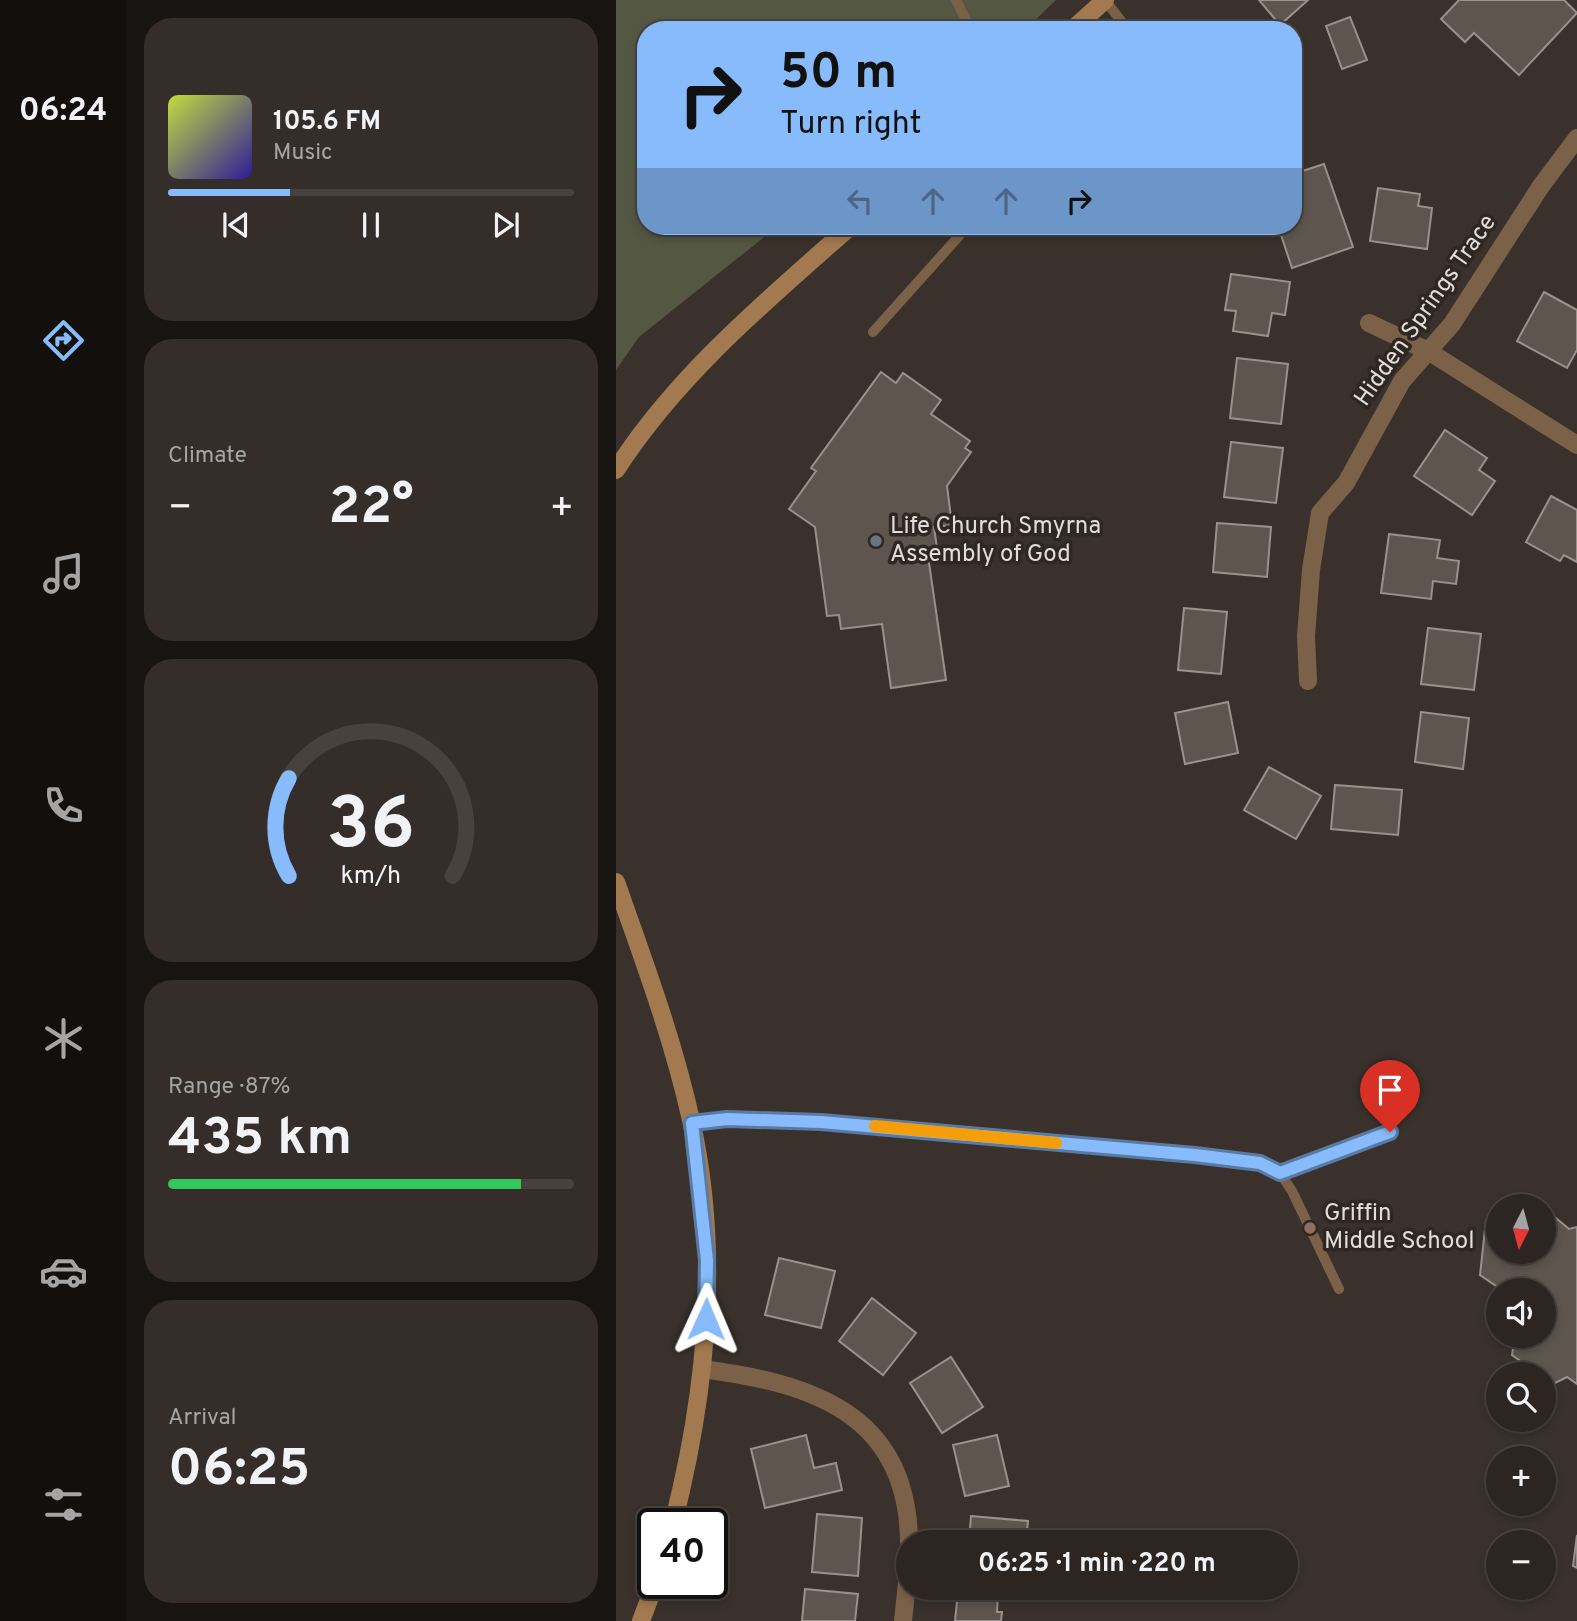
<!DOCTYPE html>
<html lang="en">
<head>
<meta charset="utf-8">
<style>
  :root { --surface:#2c2521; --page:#342d2a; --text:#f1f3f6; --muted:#a6a5a5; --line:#48423f; --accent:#87bbfb }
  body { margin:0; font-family:Overpass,sans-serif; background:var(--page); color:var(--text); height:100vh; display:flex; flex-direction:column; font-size:26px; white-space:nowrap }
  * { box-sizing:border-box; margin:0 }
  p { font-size:23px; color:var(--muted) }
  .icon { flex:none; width:38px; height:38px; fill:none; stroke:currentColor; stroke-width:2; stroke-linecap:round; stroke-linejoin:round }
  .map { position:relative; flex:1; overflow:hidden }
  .drawer { display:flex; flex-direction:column; gap:18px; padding:18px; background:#181412; width:490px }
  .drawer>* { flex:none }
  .hud { position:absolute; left:21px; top:21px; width:665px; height:214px; border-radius:28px; box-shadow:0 4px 10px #0003,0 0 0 2px var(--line); background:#87bbfb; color:#111; overflow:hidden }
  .needle { width:46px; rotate:186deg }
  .tools { position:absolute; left:870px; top:1194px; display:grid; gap:14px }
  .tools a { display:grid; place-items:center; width:70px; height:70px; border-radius:50%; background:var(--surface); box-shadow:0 4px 10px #0003,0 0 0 2px var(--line); font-size:35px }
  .speed { position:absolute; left:21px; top:1508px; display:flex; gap:14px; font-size:35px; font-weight:700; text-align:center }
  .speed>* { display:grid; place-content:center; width:91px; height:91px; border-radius:50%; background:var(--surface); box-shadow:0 4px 10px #0003,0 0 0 2px var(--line); line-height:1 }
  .speed .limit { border:4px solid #111; border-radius:10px; background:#fff; color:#111 }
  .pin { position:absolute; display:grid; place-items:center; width:60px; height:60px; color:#fff; margin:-72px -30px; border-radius:50% 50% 50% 0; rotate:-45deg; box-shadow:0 0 7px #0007 }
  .pin .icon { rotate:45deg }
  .me { position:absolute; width:77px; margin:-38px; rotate:1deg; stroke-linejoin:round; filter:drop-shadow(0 0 5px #0008) }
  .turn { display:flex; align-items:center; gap:24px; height:147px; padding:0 28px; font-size:32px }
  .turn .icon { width:91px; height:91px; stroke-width:2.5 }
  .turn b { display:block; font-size:49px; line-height:60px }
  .lanes { display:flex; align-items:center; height:66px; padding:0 28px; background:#0003; justify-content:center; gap:35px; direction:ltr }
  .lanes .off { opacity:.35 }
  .big { font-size:52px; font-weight:700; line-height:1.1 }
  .drawer .widget { flex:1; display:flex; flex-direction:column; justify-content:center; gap:10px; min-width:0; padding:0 24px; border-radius:28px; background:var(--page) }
  .drawer .dial { align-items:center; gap:0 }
  .dial svg { height:182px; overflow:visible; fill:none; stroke:var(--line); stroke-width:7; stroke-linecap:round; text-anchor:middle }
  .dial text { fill:var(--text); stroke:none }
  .song { display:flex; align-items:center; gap:21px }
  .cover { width:84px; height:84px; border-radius:10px; background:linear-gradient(135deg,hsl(70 70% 55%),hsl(250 70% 35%)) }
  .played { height:7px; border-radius:4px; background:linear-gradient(90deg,var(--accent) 30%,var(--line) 30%) }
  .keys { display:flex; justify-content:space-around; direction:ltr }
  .heat { display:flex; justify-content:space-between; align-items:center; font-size:38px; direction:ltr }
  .charge { height:10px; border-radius:5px; background:linear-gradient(90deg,#34c759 87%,var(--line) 0) }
  .trip { position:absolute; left:280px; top:1530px; width:402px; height:70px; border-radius:35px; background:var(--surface); box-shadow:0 4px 10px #0003,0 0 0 2px var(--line); font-weight:700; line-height:70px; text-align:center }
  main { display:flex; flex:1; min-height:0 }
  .menu { display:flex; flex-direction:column; width:126px; justify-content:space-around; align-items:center; background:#120f0d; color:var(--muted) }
  .menu .icon { width:49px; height:49px }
  .menu .current { color:var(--accent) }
  .menu b { font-size:32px; color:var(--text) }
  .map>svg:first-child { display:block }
  .green { fill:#545741 }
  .building { fill:#5d554e; stroke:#9a928a; stroke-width:2 }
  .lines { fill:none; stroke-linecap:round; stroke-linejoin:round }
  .lane { stroke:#7b6147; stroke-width:10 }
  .street { stroke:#7b6147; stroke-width:18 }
  .secondary { stroke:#a37a50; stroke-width:18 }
  .route-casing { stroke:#587aa3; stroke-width:18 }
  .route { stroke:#87bbfb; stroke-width:12 }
  .slow { stroke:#f59e0b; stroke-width:12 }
  .worship-dot { fill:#6b7280; stroke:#302722; stroke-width:2.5 }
  .education-dot { fill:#8d6e63; stroke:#302722; stroke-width:2.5 }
  .labels { text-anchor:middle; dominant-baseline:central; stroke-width:7; stroke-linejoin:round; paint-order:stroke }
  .street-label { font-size:24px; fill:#e3ddda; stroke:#302722 }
  .poi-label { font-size:24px; fill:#e3ddda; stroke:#302722; text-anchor:start }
</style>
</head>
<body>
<main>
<nav class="menu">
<b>06:24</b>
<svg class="icon current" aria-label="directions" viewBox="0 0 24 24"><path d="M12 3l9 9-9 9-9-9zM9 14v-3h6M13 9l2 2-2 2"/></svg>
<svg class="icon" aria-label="music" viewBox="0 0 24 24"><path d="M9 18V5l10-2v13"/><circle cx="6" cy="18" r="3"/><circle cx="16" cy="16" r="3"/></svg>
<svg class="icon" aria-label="phone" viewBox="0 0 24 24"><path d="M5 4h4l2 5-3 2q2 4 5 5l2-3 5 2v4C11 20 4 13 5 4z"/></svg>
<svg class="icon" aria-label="climate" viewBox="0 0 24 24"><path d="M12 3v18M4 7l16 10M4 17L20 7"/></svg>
<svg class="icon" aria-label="car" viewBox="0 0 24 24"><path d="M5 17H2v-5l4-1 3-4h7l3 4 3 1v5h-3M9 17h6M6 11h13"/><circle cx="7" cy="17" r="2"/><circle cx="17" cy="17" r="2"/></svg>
<svg class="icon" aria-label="filters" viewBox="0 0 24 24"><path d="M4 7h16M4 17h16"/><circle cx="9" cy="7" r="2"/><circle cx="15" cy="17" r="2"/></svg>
</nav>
<section class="drawer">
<div class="widget">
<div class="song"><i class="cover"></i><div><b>105.6 FM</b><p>Music</p></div></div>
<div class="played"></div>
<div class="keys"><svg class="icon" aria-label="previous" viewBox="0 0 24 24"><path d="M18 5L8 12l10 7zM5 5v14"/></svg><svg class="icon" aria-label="pause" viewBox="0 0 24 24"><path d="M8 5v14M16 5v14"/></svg><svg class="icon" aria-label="next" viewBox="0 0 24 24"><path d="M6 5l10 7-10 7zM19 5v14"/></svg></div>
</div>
<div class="widget"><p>Climate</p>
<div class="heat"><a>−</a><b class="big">22°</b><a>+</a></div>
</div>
<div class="widget dial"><svg viewBox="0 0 100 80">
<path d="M14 69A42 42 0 1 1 86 69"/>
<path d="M14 69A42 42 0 0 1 14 26" stroke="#87bbfb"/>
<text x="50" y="56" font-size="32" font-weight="700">36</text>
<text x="50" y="72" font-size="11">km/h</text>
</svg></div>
<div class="widget"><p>Range · 87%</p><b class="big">435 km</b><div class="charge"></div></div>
<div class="widget"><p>Arrival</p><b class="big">06:25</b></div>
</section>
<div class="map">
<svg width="961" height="1621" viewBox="0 0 961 1621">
  <rect width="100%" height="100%" fill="#3a312c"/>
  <path class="green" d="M0,0h440l-31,30h-379v196h132l-139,111 -23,33z"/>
  <g class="building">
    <path d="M643,0h49l-28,25z"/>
    <path d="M843,0h105l13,13 -58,62 -45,-42 -9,9 -24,-23z"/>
    <path d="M734,17l17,43 -25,9 -16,-43z"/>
    <path d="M708,164l29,83 -61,21 -14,-42h15v-52z"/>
    <path d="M762,188l42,6 -2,12 14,2 -5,41 -57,-8z"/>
    <path d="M615,274l59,8 -5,33 -13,-2 -4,23 -35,-5 3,-20 -11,-1z"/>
    <path d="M928,292l33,18v40l-10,18 -50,-27z"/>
    <path d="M621,358l51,6 -7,60 -51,-6z"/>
    <path d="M265,372l15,11 7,-10 38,27 -10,14 39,27 -5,7 6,4 -24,34 5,39 -18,2 4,28 -10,1 18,124 -55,8 -9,-64 -41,5 -2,-14 -12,1 -12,-89 -26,-18 27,-38 -5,-3z"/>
    <path d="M829,430l42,28 -8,12 16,11 -23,34 -58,-39z"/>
    <path d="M615,442l52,6 -7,55 -52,-6z"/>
    <path d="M935,496l26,14v52l-13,-7 -4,6 -34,-19z"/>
    <path d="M601,523l54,4 -4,50 -54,-5z"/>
    <path d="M773,534l51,6 -3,18 22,3 -3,23 -23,-3 -2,18 -50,-6z"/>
    <path d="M568,608l43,4 -6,62 -43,-4z"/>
    <path d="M812,628l53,6 -7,56 -53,-6z"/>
    <path d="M612,702l10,51 -53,11 -10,-51z"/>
    <path d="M805,712l48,6 -6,51 -48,-7z"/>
    <path d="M653,767l52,29 -25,43 -52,-29z"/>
    <path d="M719,785l67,5 -4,45 -67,-6z"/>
    <path d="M918,1200l7,6h-21z"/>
    <path d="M928,1208l25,21 8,-2v157l-10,-7 -14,7 -9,-10h-5l-27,-19 3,-20h29v-45h-42l-22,-15 6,-55 12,-5v36h46z"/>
    <path d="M163,1258l56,13 -14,57 -56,-13z"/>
    <path d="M256,1298l44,35 -33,42 -44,-34z"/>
    <path d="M335,1357l32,50 -41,26 -32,-50z"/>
    <path d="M190,1435l8,33 22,-5 6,27 -77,18 -14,-59z"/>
    <path d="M381,1435l12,51 -44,10 -12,-51z"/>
    <path d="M201,1514l45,4 -4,58 -46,-4z"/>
    <path d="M355,1516l57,5 -2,21h-57z"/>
    <path d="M961,1535v33l-4,-2z"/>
    <path d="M189,1589l53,5 -3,27h-53z"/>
    <path d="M342,1592l40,4 -1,16h5l-1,9h-46z"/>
  </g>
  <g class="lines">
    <g class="lane">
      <path d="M340,0l15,30"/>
      <path d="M489,0l23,30"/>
      <path d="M257,332l95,-106"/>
      <path d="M76,1123l35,-4 94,3 439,41 20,10 12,18 47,98"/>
      <path d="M664,1173l110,-42"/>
    </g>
    <g class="street">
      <path d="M753,323l59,28 149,94"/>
      <path d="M692,681l-2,-45 5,-66 9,-57 26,-30 56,-102 50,-57 89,-138 36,-48"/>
      <path d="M86,1369c107,14 206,43 207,173"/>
      <path d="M287,1621l5,-48"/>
    </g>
    <g class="secondary">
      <path d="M456,30l33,-30"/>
      <path d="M0,470c61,-95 151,-170 235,-244"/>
      <path d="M0,882c28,79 57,157 75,238 30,133 15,274 -18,404"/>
      <path d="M25,1621l14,-37"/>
    </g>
  </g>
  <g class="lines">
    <g class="route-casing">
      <path id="route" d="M90,1319l1,-59 -15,-137 35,-4 94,3 374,33 65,8 20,10 110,-41"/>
    </g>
    <use href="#route" class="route"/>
    <path class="slow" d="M259,1126l181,17"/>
  </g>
  <circle class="worship-dot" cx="260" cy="541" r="7"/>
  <circle class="education-dot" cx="694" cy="1228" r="7"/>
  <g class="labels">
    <g class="street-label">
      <text transform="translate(810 311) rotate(-55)">Hidden Springs Trace</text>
    </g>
    <g class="poi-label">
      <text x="274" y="527">Life Church Smyrna<tspan x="274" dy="28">Assembly of God</tspan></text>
      <text x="708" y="1214">Griffin<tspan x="708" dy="28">Middle School</tspan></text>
    </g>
  </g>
</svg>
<div class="tools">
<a><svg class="needle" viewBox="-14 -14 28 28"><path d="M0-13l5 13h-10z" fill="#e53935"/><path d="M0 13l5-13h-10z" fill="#a6a5a5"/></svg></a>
<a><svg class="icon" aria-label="sound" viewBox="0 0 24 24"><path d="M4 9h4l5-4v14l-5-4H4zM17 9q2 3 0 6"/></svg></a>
<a><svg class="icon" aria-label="search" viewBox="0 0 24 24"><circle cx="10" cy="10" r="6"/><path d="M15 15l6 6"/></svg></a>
<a>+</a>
<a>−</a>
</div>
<div class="speed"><div class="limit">40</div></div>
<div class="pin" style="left:774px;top:1132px;background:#d93025"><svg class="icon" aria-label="arrive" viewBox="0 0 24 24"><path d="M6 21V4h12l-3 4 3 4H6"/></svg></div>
<svg class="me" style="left:90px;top:1319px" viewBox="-20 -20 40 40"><path d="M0-17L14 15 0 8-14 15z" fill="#87bbfb" stroke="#fff" stroke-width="4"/></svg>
<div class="trip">06:25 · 1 min · 220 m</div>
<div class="hud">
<div class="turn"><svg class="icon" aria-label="right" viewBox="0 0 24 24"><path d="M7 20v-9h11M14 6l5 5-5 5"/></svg><div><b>50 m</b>Turn right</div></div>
<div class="lanes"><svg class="icon off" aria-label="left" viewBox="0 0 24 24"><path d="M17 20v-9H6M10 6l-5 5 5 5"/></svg><svg class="icon off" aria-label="ahead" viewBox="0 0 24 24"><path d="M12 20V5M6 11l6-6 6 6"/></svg><svg class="icon off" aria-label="ahead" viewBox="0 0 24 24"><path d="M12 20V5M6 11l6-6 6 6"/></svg><svg class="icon" aria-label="right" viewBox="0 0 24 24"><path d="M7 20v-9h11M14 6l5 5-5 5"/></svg></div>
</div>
</div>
</main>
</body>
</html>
